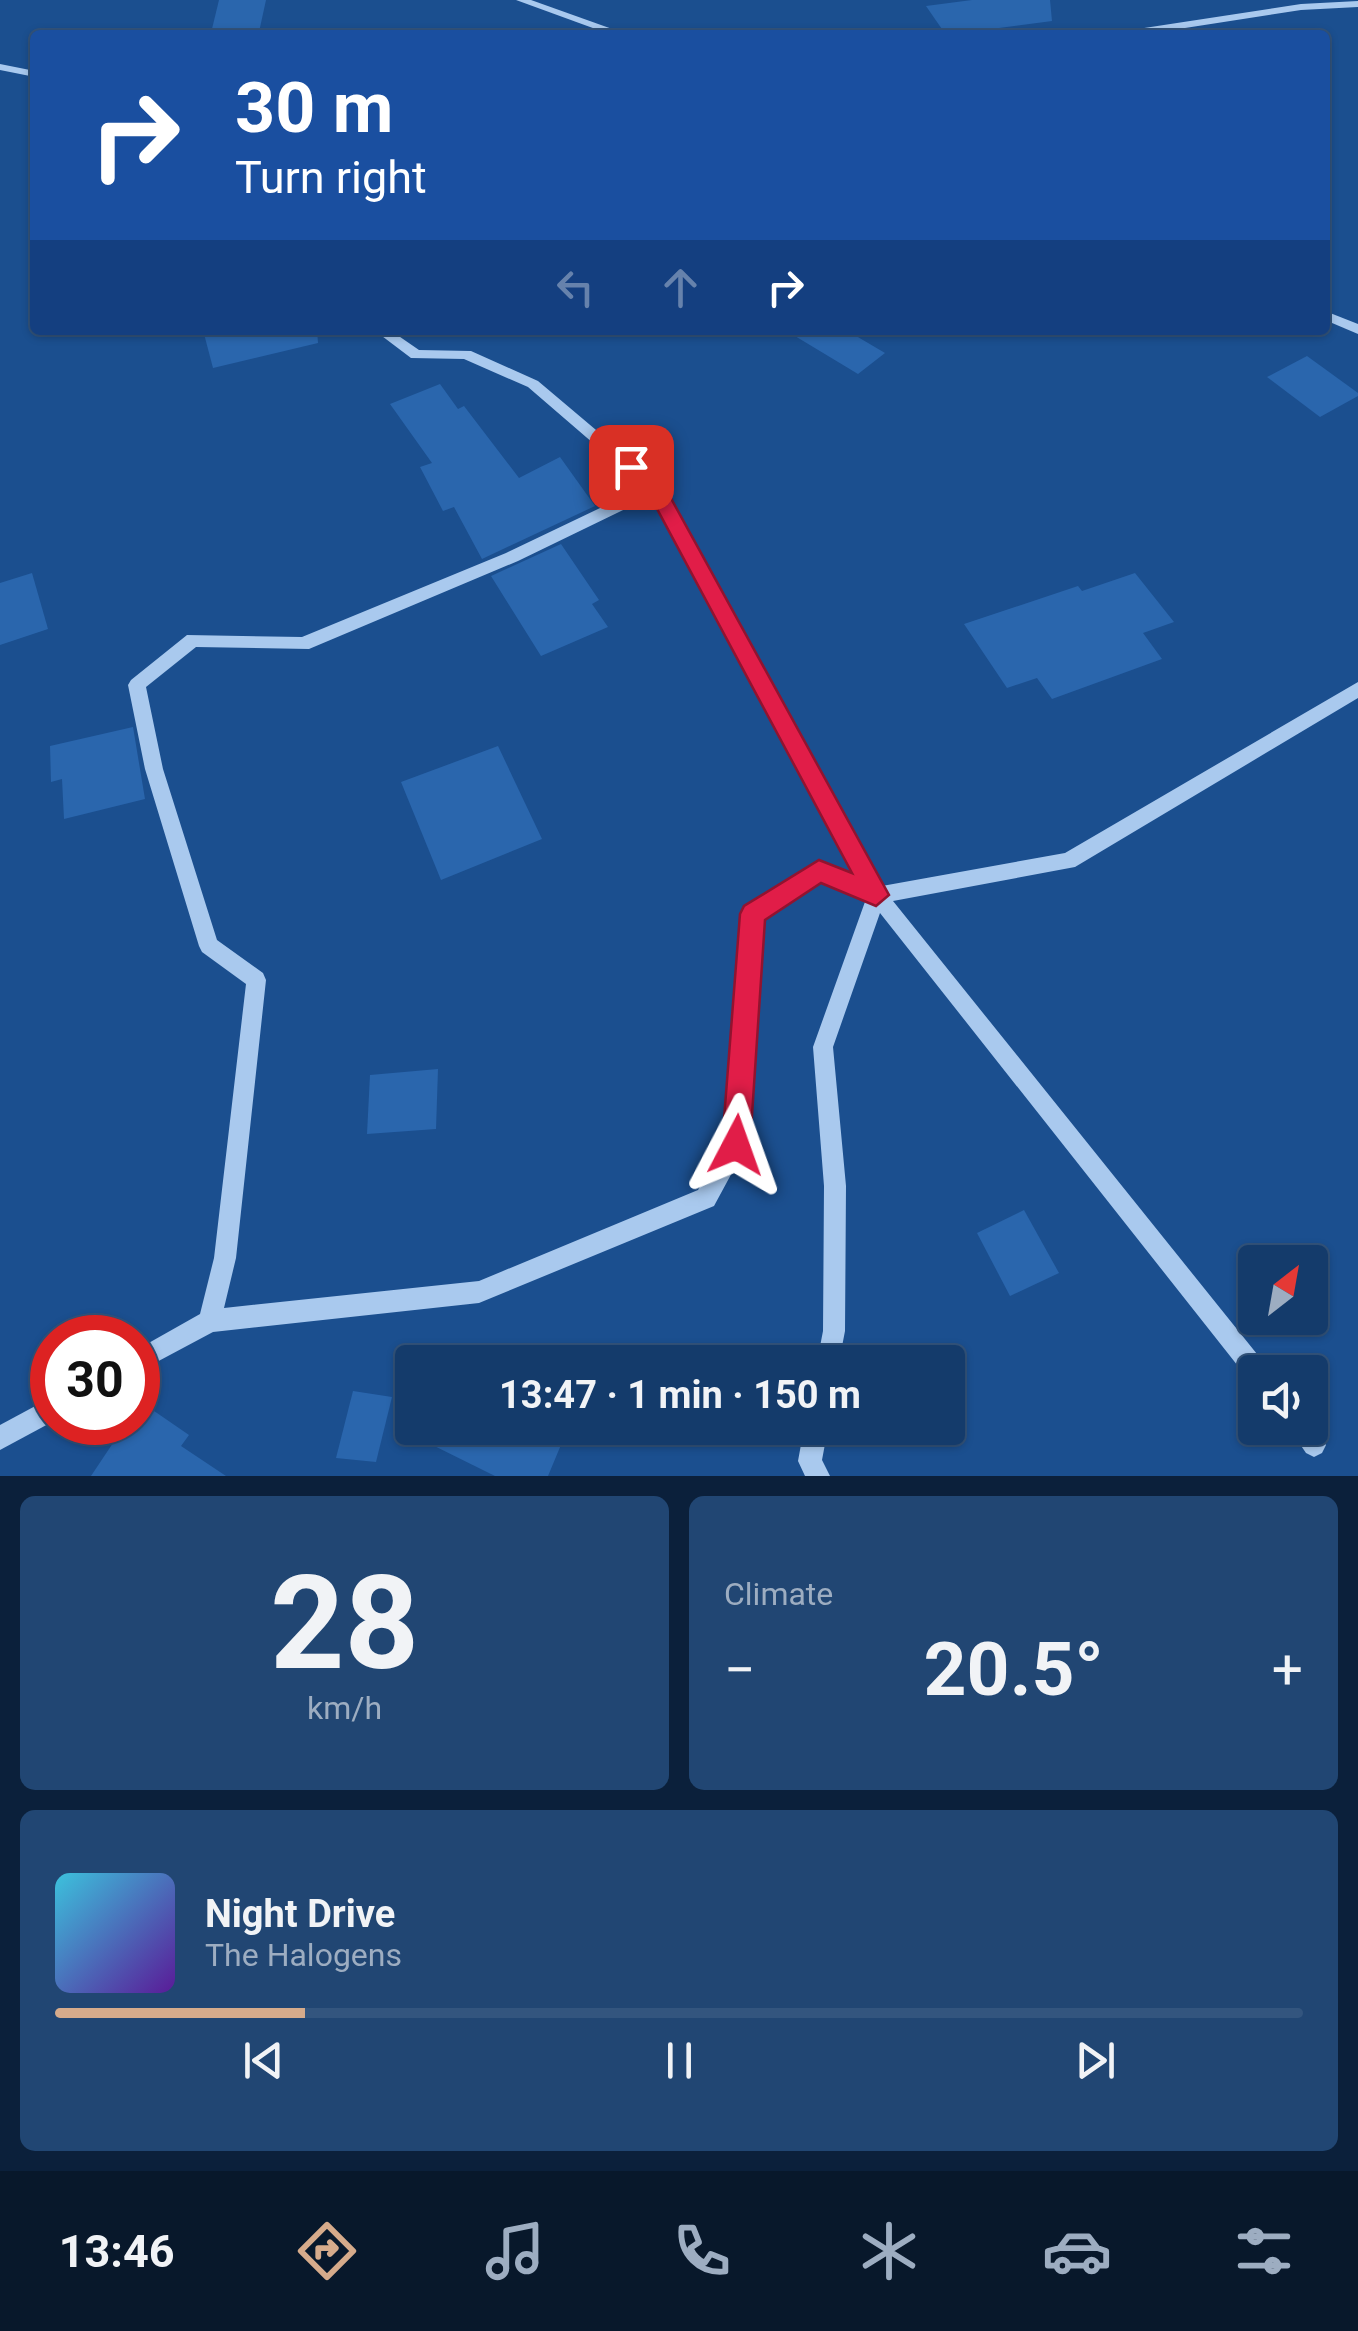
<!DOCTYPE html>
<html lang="en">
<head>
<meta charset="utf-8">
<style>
  :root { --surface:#143b6b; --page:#214673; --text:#f1f3f6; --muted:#9dadc1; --line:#33557e; --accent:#d6ab8b }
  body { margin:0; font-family:Roboto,sans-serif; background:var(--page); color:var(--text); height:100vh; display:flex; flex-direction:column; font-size:38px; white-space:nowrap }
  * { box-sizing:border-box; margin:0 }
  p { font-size:32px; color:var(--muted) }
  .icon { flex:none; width:55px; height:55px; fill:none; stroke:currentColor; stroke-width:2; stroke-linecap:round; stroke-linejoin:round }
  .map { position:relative; height:1476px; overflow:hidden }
  .sheet { display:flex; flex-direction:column; gap:20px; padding:20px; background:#0b203b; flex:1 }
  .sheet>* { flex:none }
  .top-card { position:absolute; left:30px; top:30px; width:1300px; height:305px; border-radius:10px; box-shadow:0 2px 8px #0004,0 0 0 2px var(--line); background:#1a4fa0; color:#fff; overflow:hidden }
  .needle { width:65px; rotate:31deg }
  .fabs { position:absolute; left:1238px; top:1245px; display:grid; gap:20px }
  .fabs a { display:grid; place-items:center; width:90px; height:90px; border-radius:10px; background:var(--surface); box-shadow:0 2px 8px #0004,0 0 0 2px var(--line); font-size:50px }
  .speed { position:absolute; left:30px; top:1315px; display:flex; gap:20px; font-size:50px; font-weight:700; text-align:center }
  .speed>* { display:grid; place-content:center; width:130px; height:130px; border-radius:50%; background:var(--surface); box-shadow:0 2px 8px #0004,0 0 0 2px var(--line); line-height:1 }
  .speed .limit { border:15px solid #d22; background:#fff; color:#111 }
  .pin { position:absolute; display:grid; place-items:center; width:85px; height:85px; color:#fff; margin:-42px; border-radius:20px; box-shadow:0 5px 15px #0006 }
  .me { position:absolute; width:110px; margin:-55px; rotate:4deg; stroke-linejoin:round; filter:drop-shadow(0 0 8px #0008) }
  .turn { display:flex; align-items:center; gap:35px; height:210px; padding:0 40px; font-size:45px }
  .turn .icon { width:130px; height:130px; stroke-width:2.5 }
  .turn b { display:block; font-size:70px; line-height:85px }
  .lanes { display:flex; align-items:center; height:95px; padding:0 40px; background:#0003; justify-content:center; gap:50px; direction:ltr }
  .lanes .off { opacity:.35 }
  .big { font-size:75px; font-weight:700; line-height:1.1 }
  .sheet .widget { flex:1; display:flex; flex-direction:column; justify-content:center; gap:15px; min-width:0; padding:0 35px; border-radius:15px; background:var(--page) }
  .sheet .dial { align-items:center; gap:0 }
  .dial b { font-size:130px; line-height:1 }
  .song { display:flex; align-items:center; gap:30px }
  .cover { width:120px; height:120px; border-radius:15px; background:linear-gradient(135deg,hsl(190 70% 55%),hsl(270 70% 35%)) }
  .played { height:10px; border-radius:5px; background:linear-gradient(90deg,var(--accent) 20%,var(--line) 20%) }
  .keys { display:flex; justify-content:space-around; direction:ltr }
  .heat { display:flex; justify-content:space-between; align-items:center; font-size:55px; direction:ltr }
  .sheet .tiles { flex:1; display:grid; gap:20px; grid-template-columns:1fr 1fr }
  .widget:last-child { grid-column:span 2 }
  .trip { position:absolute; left:395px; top:1345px; width:570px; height:100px; border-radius:10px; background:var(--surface); box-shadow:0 2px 8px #0004,0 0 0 2px var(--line); font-weight:700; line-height:100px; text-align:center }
  .tab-bar { display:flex; height:160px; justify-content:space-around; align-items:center; background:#08182b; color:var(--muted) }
  .tab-bar .icon { width:70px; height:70px }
  .tab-bar .active { color:var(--accent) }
  .tab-bar b { font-size:45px; color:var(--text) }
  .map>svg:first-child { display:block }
  .building { fill:#2a66ad }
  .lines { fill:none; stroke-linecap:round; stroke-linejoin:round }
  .minor { fill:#a9c9ee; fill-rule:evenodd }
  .route { fill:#e11d48; stroke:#92132f; stroke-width:2.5 }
</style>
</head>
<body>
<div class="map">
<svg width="1358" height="1476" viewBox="0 0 1358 1476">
  <rect width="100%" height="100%" fill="#1b4f8f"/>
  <g class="building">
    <path d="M219,0h47l-7,32 -48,1z"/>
    <path d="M972,0h78l2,21 -106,14 -20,-29z"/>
    <path d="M203,330h114l1,13 -105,25z"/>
    <path d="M785,330h61l39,23 -27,21z"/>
    <path d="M1307,356l51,37v3l-38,21 -53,-40z"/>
    <path d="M440,384l18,25 6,-3 55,72 41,-21 35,49 -113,53 -28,-52 -11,4 -23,-44 12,-4 -42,-59z"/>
    <path d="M561,544l38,56 -7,4 16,23 -67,29 -50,-80z"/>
    <path d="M32,573l16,56 -48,16v-62z"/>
    <path d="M1135,573l39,49 -31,11 19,26 -110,40 -15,-21 -30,10 -43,-64 114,-38 4,5z"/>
    <path d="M133,727l12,72 -81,20 -2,-40 -11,3 -1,-36z"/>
    <path d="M498,746l44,93 -101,41 -40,-98z"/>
    <path d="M438,1069l-2,60 -69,5 3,-59z"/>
    <path d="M1024,1210l35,63 -49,23 -33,-63z"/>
    <path d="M353,1391l39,6 -16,65 -40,-4z"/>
    <path d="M141,1402l48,33 -8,11 45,30h-135l36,-54h11z"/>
    <path d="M398,1428h170l-20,48h-53z"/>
  </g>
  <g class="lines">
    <g class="minor">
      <path d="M516,0h15l98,35h-17z"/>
      <path d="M1358,1v6l-57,3 -161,25h-28l6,-3 183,-28z"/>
      <path d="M0,64l35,7v6l-35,-7z"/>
      <path d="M1325,311l33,13v10l-33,-14z"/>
      <path d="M374,330h16l29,20 52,1 67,30 122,103 222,402 183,-33 293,-171v16l-283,169 -182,34 372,463 3,8h-13v11l-6,-3 -369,-467 -47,134 13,139 -1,145 -6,31h-22l6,-31 1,-145 -11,-139 53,-148 -46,-20 -58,40 -15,226 -33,61 -235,97 -266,29 -75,40v-23l62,-35 14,-56 32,-274 -44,-32 -3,-6 -54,-177 -17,-84 3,-5 56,-45 115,2 204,-84 138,-66 -116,-100 -64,-28 -53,-1zM652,496l206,382 -39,-16 -73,46 -3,6 -17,229 -28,47 -219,91 -255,27 12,-50 30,-278 -3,-7 -46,-33 -54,-171 -17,-82 50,-40 113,2 209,-88z"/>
      <path d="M52,1397v25l-52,28v-25z"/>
      <path d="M1310,1420l16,25 -4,8 -8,4 -8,-4 -17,-25h21z"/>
      <path d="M804,1428h24l-6,32 8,16h-25l-7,-15z"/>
    </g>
  </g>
  <path class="route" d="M631,460l31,22 227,413 -13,11 -55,-23 -56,37 -15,225 -5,10 -9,4 -10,-4 -4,-10 18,-231 4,-8 75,-46 33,13 -204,-381 -27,-25z"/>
</svg>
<div class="fabs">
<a><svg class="needle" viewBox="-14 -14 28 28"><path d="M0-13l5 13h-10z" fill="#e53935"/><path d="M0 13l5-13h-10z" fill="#9dadc1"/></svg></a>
<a><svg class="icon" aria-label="sound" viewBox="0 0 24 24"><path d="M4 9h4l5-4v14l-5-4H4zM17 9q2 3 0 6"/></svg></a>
</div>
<div class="speed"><div class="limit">30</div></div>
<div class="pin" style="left:631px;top:467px;background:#d93025"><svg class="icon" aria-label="arrive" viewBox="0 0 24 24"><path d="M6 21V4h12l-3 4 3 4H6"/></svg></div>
<svg class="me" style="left:736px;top:1145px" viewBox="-20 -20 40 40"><path d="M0-17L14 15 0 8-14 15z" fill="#e11d48" stroke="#fff" stroke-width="4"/></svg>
<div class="trip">13:47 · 1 min · 150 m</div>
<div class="top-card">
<div class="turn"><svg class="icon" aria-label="right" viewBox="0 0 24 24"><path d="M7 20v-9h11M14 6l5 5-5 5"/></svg><div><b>30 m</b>Turn right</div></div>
<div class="lanes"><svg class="icon off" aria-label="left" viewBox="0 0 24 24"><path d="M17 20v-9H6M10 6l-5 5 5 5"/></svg><svg class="icon off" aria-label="ahead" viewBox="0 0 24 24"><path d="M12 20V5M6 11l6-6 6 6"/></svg><svg class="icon" aria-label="right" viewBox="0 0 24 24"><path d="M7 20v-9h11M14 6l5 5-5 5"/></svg></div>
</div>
</div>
<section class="sheet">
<div class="tiles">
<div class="widget dial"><b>28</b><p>km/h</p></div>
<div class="widget"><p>Climate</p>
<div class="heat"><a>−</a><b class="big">20.5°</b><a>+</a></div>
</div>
<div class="widget">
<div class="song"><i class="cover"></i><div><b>Night Drive</b><p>The Halogens</p></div></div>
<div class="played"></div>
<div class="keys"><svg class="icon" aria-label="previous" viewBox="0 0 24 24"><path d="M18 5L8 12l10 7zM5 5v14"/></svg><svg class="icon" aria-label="pause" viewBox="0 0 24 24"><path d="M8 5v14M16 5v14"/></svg><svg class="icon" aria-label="next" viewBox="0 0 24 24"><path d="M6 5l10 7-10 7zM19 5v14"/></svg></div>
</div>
</div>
</section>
<nav class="tab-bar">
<b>13:46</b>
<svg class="icon active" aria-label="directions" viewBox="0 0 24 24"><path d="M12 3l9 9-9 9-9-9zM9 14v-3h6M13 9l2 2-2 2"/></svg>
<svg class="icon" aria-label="music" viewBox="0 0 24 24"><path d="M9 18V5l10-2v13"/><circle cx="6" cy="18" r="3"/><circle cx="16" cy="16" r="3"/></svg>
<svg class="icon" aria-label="phone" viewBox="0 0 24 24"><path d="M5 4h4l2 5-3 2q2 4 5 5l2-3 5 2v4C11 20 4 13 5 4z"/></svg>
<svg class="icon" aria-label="climate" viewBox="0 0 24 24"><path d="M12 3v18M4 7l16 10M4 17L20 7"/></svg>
<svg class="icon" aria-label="car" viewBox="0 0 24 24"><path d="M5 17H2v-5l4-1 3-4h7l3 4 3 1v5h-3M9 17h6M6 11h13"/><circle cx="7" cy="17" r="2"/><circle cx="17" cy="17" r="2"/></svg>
<svg class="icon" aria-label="filters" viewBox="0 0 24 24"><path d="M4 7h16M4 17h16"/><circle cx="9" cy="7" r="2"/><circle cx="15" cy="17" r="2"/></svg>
</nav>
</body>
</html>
